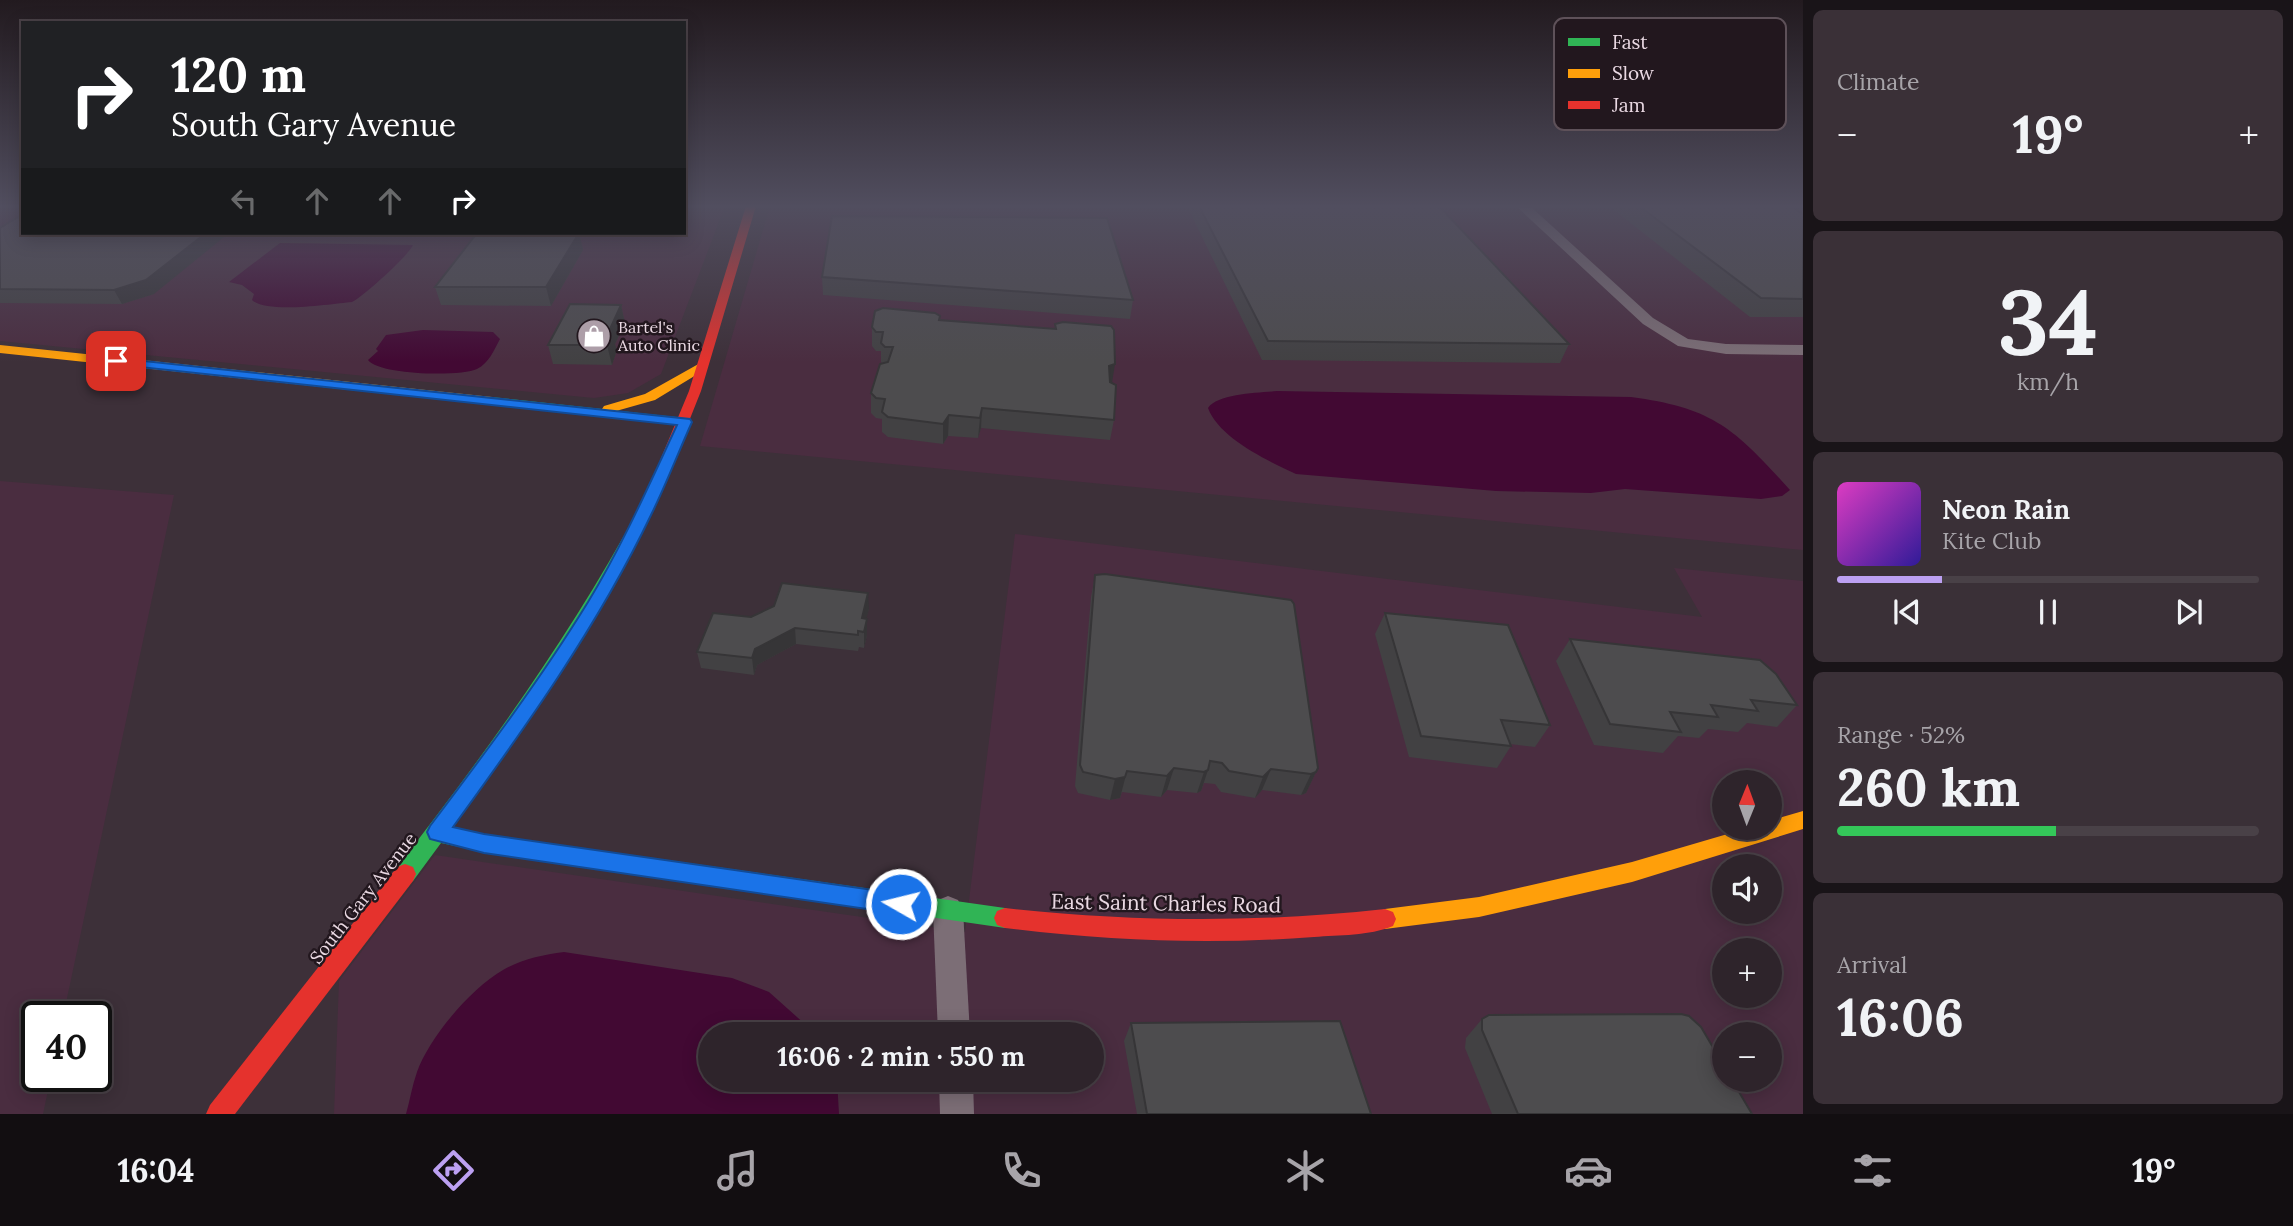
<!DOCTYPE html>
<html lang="en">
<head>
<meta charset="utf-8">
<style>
  :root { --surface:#2e242b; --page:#3a3037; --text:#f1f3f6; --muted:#a7a4a9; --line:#494147; --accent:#bca0f2 }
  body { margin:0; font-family:Lora,serif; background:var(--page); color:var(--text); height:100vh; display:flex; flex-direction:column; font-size:26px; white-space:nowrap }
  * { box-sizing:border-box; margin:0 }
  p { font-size:23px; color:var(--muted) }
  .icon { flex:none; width:38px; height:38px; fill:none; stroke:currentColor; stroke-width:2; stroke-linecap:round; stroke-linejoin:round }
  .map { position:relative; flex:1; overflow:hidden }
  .sheet { display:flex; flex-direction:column; gap:10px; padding:10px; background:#191418; width:490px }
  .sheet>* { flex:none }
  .banner { position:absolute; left:21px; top:21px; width:665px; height:214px; border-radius:0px; box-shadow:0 4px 18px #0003,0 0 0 2px var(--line); background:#202124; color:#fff; overflow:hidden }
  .needle { width:46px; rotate:1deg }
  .controls { position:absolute; left:1712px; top:770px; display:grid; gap:14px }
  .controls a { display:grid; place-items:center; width:70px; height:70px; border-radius:50%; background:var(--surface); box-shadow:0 4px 18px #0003,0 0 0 2px var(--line); font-size:35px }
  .speed { position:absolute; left:21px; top:1001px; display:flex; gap:14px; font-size:35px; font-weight:700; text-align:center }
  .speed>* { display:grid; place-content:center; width:91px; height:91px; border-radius:50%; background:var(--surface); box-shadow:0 4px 18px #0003,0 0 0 2px var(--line); line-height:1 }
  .speed .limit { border:4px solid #111; border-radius:10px; background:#fff; color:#111 }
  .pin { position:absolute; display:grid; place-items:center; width:60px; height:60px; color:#fff; margin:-30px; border-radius:14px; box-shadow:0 4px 10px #0006 }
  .me { position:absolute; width:77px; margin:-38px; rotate:278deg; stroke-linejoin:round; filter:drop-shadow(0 0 5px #0008) }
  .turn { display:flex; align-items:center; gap:24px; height:147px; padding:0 35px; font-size:32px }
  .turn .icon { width:91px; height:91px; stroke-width:2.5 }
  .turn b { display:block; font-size:49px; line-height:60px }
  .lanes { display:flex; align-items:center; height:66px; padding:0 35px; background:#0003; justify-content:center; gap:35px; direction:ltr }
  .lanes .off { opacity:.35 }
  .big { font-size:52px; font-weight:700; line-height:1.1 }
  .sheet .tile { flex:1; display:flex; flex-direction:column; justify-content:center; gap:10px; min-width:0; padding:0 24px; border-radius:10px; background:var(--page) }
  .sheet .dial { align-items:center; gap:0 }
  .dial b { font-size:91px; line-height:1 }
  .song { display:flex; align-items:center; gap:21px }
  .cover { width:84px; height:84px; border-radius:10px; background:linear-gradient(135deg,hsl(310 70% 55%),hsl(250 70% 35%)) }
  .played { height:7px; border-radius:4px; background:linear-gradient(90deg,var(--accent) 25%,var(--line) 25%) }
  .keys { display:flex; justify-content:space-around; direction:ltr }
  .heat { display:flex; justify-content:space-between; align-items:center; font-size:38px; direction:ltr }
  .charge { height:10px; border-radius:5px; background:linear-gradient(90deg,#34c759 52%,var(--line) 0) }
  .trip { position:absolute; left:698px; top:1022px; width:406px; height:70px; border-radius:35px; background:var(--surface); box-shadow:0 4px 18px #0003,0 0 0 2px var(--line); font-weight:700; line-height:70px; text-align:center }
  .tab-bar { display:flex; height:112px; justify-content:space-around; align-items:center; background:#120e11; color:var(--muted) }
  .tab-bar .icon { width:49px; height:49px }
  .tab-bar .active { color:var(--accent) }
  .tab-bar b { font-size:32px; color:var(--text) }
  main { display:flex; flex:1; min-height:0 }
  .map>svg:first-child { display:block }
  .built { fill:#4a2d40; fill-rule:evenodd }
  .water { fill:#420933 }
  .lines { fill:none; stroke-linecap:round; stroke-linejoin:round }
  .street { fill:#7c6e76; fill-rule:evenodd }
  .fast { fill:#30b455; fill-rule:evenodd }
  .slow { fill:#ff9f0a; fill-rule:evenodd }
  .jam { fill:#e5322d; fill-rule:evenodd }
  .wall { fill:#424143 }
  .shaded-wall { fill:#363537 }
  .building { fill:#4d4c4e; stroke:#363537; stroke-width:2 }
  .route { fill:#1a73e8; stroke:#114b97; stroke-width:2 }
  .labels { text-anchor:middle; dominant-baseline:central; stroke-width:5; stroke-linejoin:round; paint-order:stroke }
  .far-poi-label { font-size:16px; fill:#ead9e3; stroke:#22171e; text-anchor:start }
  .street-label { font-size:18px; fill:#ead9e3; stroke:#22171e }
  .near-street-label { font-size:21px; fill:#ead9e3; stroke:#22171e }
  .key { fill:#22171e; stroke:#5e5159; stroke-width:2 }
  .key-label { font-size:19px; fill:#ead9e3 }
</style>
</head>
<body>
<main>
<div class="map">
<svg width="1803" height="1114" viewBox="0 0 1803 1114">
  <rect width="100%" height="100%" fill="#3d3039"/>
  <g class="built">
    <path d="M0,206h23v27h661v-27h41l-64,168 -33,19 -34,5 -594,-57z"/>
    <path d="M770,206h1033v344l-1103,-104z"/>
    <path d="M0,481l174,14 -111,522h-26v59h14l-8,38h-43z"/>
    <path d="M1015,534l687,83 -28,-49 129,13v533h-1469l5,-133 96,-126 530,77zM1724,782h45v46h-45zM1724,866h45v46h-45zM1724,950h45v46h-45zM710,1034h382v46h-382zM1724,1034h45v46h-45z"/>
  </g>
  <g class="water">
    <path d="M280,243l133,2c-4,10 -50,52 -61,57 -21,2 -86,12 -100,-2l2,-6 -12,-9 -13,-3z"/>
    <path d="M423,330l70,2 7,7c-6,11 -11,24 -23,30 -17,8 -98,6 -109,-9l10,-9 -2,-2 10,-14z"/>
    <path d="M1277,391l354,6c83,11 104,32 159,93l-8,6 -21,3 -136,-10 -34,4 -95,-2 -200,-17c-28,-13 -77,-36 -88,-66 10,-15 51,-15 69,-17z"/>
    <path d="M564,952l168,26 37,14 47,42h-106v46h127l2,34h-433c4,-14 6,-28 11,-42 12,-34 54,-84 86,-102 19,-11 39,-15 61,-18z"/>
  </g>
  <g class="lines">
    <g class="street">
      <path d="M1516,206h14l123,112 35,21 38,5 77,1v10l-77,-1 -48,-8 -35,-22z"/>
      <path d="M948,896l10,4 5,10 7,124h-32l-5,-124 5,-10z"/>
      <path d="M939,1080h34l1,34h-34z"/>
    </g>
    <g class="fast">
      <path d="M492,397l193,21 7,4 -7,4 -198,-22 -1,-3z"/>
      <path d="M651,494l7,5c-59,116 -129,223 -206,328l31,7 522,74 8,3 3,7 -3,7 -8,3 -522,-76 -42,-9 -28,38 -8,3 -8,-3 -3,-7 3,-7c91,-117 177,-236 247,-368z"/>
    </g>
    <g class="slow">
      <path d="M0,345l492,52 6,4 -6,4 -492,-52z"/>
      <path d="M702,362l6,4 -2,3 -51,31 -46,13 -7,-4 2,-3 41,-12z"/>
      <path d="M1803,811v18l-171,53 -153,35 -94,12 -8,-3 -3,-7 3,-7 8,-3 94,-12 153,-35 116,-34h21v-7z"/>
    </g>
    <g class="jam">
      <path d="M746,206h10l-55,185 -43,108 -2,3h-10l-2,-3 45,-108z"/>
      <path d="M405,864l8,3 3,7 -3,7 -178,233h-29l4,-9 187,-238z"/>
      <path d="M1005,908c127,14 253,15 380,1l8,3 3,7 -3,7c-24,10 -54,9 -79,11 -103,8 -206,4 -309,-9l-8,-3 -3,-7 3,-7z"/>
    </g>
  </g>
  <g class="wall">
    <path d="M1187,206h252l130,138 -9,19 -298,-3z"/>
    <path d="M1609,206h194v111h-53z"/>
    <path d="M0,228l154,66 -32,10 -122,-1z"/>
    <path d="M579,233l4,17 -32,56 -110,-1 -6,-18z"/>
    <path d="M822,277l311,23 -3,19 -307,-24z"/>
    <path d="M621,305l4,18 -10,21 2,6 -5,15 -59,-1 -5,-19z"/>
    <path d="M940,320l115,9v-5l57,59 2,37 -4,20 -129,-12 -3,10 -30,-2 -5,8 -55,-7 -6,-5v-13l-6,-1 -5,-5v-20l12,-29 -2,-2v-11h-5l-4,-5v-19z"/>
    <path d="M1095,575l223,193 -12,25 -5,2 -39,-5 -7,8 -34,-6 -6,-8 -11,-1 -3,8 -4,2 -30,-3 -6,7 -39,-5 -2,6 -10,2 -32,-7 -3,-7 16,-189z"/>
    <path d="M869,609l-3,9 1,17 -3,13 -5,-1 -1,4 -62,-7 -39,21 -3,10 -53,-7 -4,-16 54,-35z"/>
    <path d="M1385,613l165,112 -15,22 -25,-3 1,2 -14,22 -88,-11 -34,-123z"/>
    <path d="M1570,639l227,66 -20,22 -30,-4 -9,9 -30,-3 -9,9 -21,-2 -15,17 -69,-8 -38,-84z"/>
    <path d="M1482,1019l270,95h-260l-27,-66 1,-10z"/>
    <path d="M1131,1023l240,91h-234l-13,-73z"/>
  </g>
  <g class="shaded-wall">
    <path d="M206,233h23l-75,61 -32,10 -8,-14z"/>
    <path d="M579,233l4,17 -32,56 -5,-19z"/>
    <path d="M621,305l4,18 -10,21 2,6 -5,15 -5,-20 3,-16z"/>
    <path d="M1115,364l-3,19 -7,3 4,-20z"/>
    <path d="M982,408l-1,20 -3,10 2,-20z"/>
    <path d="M949,415l-1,21 -5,8v-20z"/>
    <path d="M868,593l1,16 -7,25v-16z"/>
    <path d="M867,619v16l-3,13v-16z"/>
    <path d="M795,628l1,16 -39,21 -3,10 -2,-17 3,-9z"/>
    <path d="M1174,768l-7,22 -6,7 6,-21z"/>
    <path d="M1318,768l-12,25 -5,2 10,-21z"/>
    <path d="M1271,769l-9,21 -7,8 8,-21z"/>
    <path d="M1208,770l-7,21 -4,2 7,-21z"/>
    <path d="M1127,771l-7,27 -10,2 5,-21z"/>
  </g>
  <g class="building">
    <path d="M1199,206h240l130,138 -301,-3z"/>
    <path d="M1639,206h151l13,8v85l-42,-1z"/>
    <path d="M23,214v19h183l-60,47 -32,10 -114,-1v-61z"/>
    <path d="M832,216l275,2 26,82 -311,-23z"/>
    <path d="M477,233h102l-33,54h-111z"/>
    <path d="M570,304l51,1 -11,24 2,2 -5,14h-59z"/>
    <path d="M883,308l52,5 5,3 -1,4 117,9 -1,-5 8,-2 48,4 3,4 1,34 -6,2 1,16 6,3 -2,35 -132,-12 -2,10 -31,-3 -6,9 -55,-7 -6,-5 3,-13 -9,-1 -5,-5 9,-29 8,-2 5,-15h-8l-4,-4 2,-11h-7l-4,-5 3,-16z"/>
    <path d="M1105,574l186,26 3,4 24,164 -2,4 -5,2 -40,-5 -8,8 -34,-6 -7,-8 -12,-2 -2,9 -4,2 -30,-4 -7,8 -40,-5 -2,6 -10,2 -32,-7 -3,-7 15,-190z"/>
    <path d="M782,583l86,10 -6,25 5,1 -3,13 -6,-1v4l-63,-7 -40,21 -3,9 -55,-6 16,-39 38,4 23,-11z"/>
    <path d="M1385,613l123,12 42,100 -49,-5 10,26 -90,-10z"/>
    <path d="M1570,639l190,21 16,14 21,31 -46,-5 7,11 -47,-6 7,12 -48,-5 11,20 -71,-8z"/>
    <path d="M1681,1014l8,2 12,11 23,39v14h8l20,34h-234l-36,-84v-11l7,-4z"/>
    <path d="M1340,1021l31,93h-224l-16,-91z"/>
  </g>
  <linearGradient id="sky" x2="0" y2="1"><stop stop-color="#221a1f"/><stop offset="0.57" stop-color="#514e5f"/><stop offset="1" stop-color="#514e5f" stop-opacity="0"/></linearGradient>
  <rect width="1803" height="362" fill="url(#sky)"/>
  <path class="route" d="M116,358l574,61 2,3c-14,31 -26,63 -41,93 -53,111 -126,213 -198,312l31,7 417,60 8,3 3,7 -3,7 -8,3 -417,-61 -54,-14 -3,-7 3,-6c55,-73 110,-146 158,-224 34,-56 61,-117 89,-177l-565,-61 -2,-3z"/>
  <defs>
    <g id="shop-disc" transform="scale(1.75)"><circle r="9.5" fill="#ad9ea8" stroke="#22171e"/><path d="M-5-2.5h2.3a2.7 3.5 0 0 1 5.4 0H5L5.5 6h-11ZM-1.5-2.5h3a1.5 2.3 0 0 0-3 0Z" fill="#fff"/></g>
  </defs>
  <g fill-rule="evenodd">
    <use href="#shop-disc" x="594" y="336"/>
  </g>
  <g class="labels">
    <g class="far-poi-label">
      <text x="618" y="327">Bartel's<tspan x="618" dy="18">Auto Clinic</tspan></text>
    </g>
    <g class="street-label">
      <text transform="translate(363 898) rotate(-52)">South Gary Avenue</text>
    </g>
    <g class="near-street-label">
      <text transform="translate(1166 903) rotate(1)">East Saint Charles Road</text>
    </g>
  </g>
  <rect x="1554" y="18" width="232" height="112" rx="10" class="key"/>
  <rect x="1568" y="38" width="32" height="8" fill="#30b455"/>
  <rect x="1568" y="69" width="32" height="9" fill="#ff9f0a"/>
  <rect x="1568" y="101" width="32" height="8" fill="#e5322d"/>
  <g class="key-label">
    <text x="1612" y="49">Fast</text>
    <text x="1612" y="80">Slow</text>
    <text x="1612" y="112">Jam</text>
  </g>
</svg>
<div class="controls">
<a><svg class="needle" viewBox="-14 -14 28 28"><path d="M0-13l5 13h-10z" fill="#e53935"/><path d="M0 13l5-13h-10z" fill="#a7a4a9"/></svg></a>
<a><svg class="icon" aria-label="sound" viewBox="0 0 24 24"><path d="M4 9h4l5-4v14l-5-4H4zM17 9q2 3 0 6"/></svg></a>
<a>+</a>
<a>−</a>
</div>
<div class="speed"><div class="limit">40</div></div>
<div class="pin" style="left:116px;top:361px;background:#d93025"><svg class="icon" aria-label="arrive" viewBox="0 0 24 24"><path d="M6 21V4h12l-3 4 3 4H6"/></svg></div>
<svg class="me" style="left:901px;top:904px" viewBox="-20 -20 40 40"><circle r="17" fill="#1a73e8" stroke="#fff" stroke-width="3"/><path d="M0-11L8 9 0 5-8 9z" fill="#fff"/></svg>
<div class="trip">16:06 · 2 min · 550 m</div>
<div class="banner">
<div class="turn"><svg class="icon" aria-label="right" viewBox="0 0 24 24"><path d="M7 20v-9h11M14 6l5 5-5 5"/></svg><div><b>120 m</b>South Gary Avenue</div></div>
<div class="lanes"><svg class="icon off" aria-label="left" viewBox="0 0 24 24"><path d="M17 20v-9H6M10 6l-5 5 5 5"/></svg><svg class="icon off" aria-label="ahead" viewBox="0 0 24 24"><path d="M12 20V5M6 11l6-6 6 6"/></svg><svg class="icon off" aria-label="ahead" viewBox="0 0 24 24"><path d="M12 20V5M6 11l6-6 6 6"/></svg><svg class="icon" aria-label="right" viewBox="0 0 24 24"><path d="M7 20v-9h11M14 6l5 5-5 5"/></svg></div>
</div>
</div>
<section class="sheet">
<div class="tile"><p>Climate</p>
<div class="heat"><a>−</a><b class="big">19°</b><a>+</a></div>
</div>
<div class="tile dial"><b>34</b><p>km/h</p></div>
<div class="tile">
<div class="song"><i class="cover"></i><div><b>Neon Rain</b><p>Kite Club</p></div></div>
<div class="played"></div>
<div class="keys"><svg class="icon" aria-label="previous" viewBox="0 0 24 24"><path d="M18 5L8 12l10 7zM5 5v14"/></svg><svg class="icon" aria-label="pause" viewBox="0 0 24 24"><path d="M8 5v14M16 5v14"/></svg><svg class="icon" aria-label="next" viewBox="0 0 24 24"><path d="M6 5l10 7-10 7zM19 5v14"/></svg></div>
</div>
<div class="tile"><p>Range · 52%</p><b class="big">260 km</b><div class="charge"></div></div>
<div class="tile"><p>Arrival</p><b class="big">16:06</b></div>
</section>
</main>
<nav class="tab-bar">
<b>16:04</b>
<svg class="icon active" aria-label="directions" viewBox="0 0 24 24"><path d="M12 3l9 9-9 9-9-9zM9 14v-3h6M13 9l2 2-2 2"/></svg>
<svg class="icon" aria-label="music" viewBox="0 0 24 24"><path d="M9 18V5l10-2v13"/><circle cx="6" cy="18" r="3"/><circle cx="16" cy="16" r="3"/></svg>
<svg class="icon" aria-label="phone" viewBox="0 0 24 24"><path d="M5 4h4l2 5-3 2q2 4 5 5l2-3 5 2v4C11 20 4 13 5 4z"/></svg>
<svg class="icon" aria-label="climate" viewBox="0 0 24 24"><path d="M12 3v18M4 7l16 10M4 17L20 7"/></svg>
<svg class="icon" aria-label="car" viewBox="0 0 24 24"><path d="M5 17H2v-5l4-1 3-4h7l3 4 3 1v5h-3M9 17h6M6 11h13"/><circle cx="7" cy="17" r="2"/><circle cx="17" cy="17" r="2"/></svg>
<svg class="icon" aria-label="filters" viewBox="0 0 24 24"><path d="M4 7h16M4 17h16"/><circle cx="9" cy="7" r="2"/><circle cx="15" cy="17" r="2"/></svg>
<b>19°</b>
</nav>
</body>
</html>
